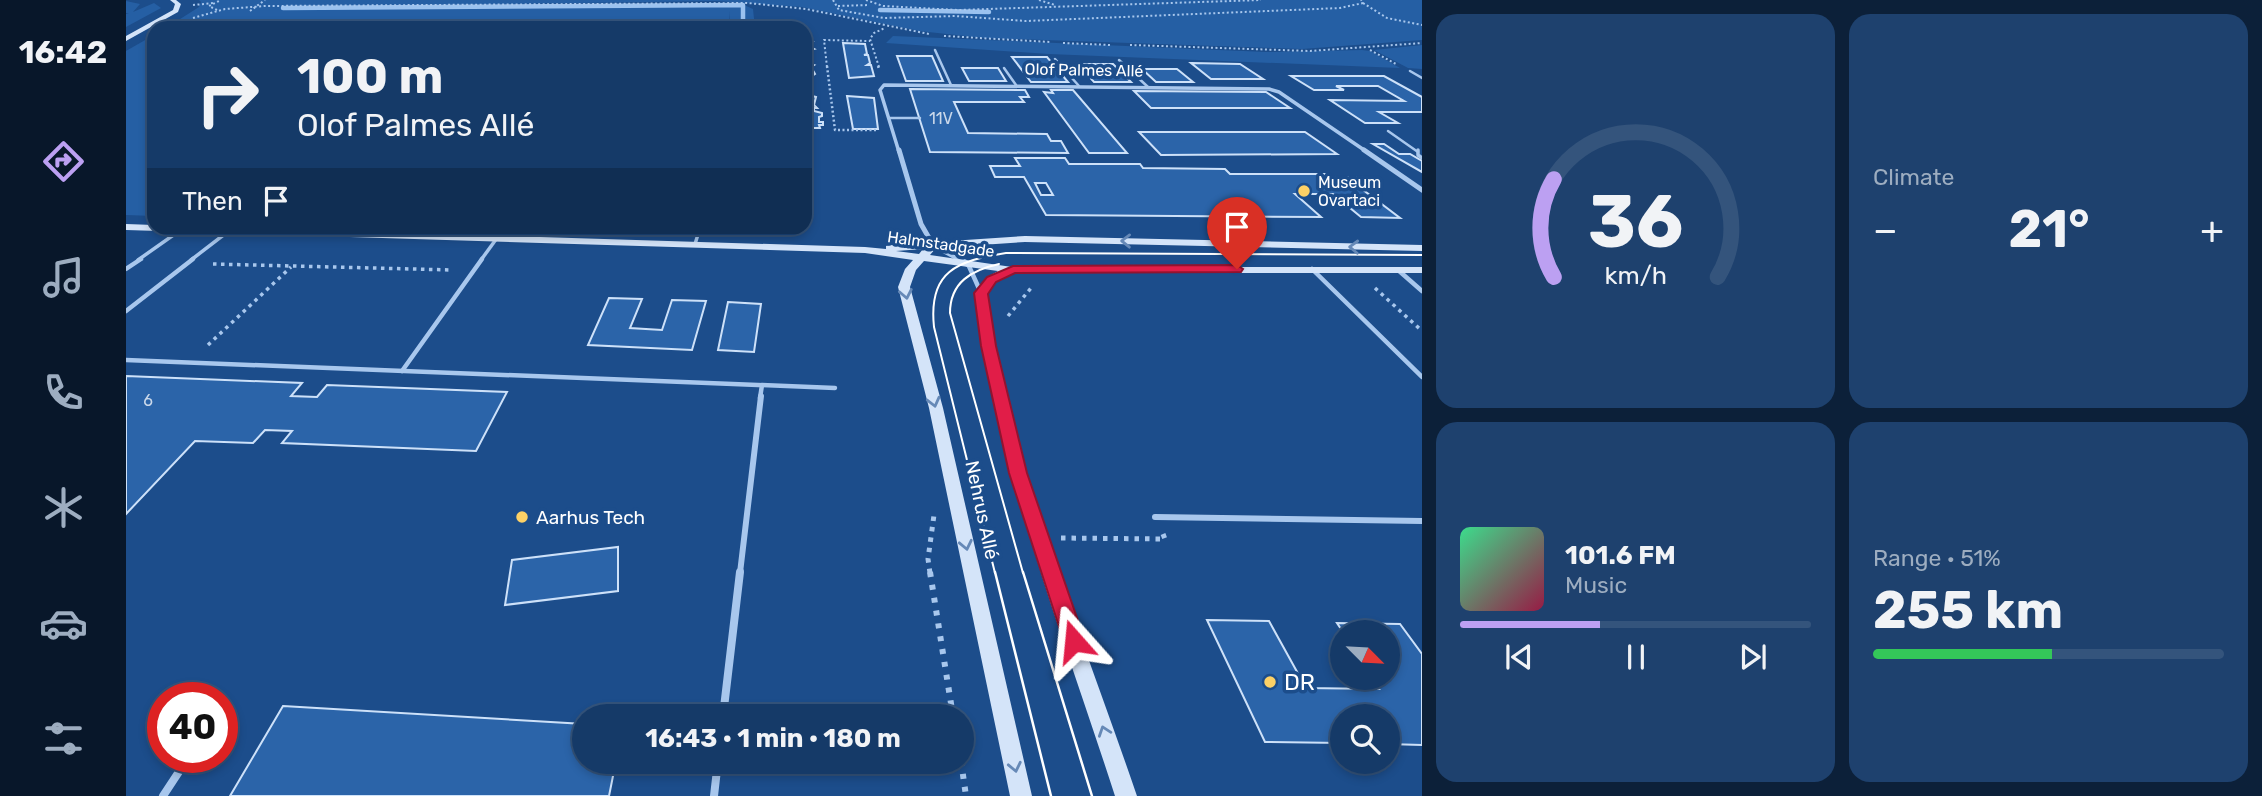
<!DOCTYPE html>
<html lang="en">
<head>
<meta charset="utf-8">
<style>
  :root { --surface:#153a68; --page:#1e416e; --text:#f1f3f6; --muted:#9dadc0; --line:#34547c; --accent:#bca0f2 }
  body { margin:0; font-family:Rubik,sans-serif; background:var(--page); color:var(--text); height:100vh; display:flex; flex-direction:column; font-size:26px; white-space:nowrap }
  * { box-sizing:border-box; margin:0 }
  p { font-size:23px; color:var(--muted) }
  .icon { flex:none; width:38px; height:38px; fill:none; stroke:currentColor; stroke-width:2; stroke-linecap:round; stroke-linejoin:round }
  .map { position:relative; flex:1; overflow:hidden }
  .drawer { display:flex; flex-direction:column; gap:14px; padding:14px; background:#0c2039; width:840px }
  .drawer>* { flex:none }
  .top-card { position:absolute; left:21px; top:21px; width:665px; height:214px; border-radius:21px; box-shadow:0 4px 10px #0003,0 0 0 2px var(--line); background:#153a68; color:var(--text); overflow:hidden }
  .needle { width:46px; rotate:114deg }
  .fabs { position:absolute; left:1204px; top:620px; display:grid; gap:14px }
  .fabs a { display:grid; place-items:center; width:70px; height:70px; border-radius:50%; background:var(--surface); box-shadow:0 4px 10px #0003,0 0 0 2px var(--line); font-size:35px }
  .speed { position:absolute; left:21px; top:682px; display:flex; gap:14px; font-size:35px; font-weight:700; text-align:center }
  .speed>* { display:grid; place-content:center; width:91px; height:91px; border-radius:50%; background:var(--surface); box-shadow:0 4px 10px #0003,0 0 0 2px var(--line); line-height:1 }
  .speed .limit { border:10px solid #d22; background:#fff; color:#111 }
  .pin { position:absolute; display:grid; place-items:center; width:60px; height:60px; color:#fff; margin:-72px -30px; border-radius:50% 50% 50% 0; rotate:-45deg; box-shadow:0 0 7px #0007 }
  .pin .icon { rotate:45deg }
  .me { position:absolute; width:77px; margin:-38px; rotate:342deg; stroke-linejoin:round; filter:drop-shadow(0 0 5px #0008) }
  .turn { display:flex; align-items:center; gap:24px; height:147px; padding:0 35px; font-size:32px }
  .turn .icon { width:91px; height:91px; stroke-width:2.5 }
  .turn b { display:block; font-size:49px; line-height:60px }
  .then { display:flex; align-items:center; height:66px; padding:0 35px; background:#0003; gap:14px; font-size:26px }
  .big { font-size:52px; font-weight:700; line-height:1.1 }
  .drawer .widget { flex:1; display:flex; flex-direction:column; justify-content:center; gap:10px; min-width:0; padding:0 24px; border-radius:21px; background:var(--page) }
  .drawer .dial { align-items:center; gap:0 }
  .dial svg { height:182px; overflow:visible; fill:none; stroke:var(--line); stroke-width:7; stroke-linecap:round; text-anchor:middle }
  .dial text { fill:var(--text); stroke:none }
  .song { display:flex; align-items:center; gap:21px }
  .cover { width:84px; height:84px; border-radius:10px; background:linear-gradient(135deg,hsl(150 70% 55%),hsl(340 70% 35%)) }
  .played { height:7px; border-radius:4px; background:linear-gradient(90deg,var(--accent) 40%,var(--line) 40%) }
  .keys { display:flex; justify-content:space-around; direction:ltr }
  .heat { display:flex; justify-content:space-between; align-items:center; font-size:38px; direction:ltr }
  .charge { height:10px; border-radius:5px; background:linear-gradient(90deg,#34c759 51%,var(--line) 0) }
  .drawer .tiles { flex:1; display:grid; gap:14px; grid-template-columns:repeat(2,1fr) }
  .trip { position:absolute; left:446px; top:704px; width:402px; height:70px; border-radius:35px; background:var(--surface); box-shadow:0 4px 10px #0003,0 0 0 2px var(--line); font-weight:700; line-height:70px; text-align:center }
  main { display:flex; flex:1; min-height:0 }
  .menu { display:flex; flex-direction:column; width:126px; justify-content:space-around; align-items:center; background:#08172a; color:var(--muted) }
  .menu .icon { width:49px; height:49px }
  .menu .current { color:var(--accent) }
  .menu b { font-size:32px; color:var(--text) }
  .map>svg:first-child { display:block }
  .green { fill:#255fa4 }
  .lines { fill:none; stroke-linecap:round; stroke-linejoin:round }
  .stream { stroke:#9bc2ef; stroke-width:4.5 }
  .building { fill:#2b64a9; stroke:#cde1f9; stroke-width:2; fill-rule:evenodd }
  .path-far4 { stroke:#a8c7ed; stroke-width:2; stroke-dasharray:2 2.5; stroke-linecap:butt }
  .path-far3 { stroke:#a8c7ed; stroke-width:2.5; stroke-dasharray:2 2.5; stroke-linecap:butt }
  .path-far2 { stroke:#a8c7ed; stroke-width:3.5; stroke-dasharray:3.5 4.5; stroke-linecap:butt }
  .path-far1 { stroke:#a8c7ed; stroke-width:5; stroke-dasharray:4.5 6; stroke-linecap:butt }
  .path { stroke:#a8c7ed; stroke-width:6; stroke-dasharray:5 8; stroke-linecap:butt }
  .lane-far4 { stroke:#a8c7ed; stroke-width:2.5 }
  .lane-far3 { stroke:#a8c7ed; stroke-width:3.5 }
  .lane-far2 { stroke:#a8c7ed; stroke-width:4.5 }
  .lane-far1 { stroke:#a8c7ed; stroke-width:6 }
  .lane { stroke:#a8c7ed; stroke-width:8 }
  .street-far2 { stroke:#a8c7ed; stroke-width:3.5 }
  .street-far1 { stroke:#a8c7ed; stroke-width:5 }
  .street { stroke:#a8c7ed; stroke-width:6 }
  .secondary { fill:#d4e4f9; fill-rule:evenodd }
  .tram-far1 { stroke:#fff; stroke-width:2 }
  .tram { stroke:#fff; stroke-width:2.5 }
  .oneway { stroke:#6689b7 }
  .route { fill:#e11d48; stroke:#92132f; stroke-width:2 }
  .poi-dot { fill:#fdd166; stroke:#1c4d8b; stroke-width:2.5 }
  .labels { text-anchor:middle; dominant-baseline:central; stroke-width:7; stroke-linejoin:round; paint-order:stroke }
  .far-street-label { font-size:16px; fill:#fff; stroke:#1c4d8b }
  .number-label { font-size:16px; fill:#cad8ea }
  .far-poi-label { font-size:16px; fill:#fff; stroke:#1c4d8b; text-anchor:start }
  .street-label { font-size:19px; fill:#fff; stroke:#1c4d8b }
  .poi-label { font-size:19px; fill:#fff; stroke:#1c4d8b; text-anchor:start }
  .near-poi-label { font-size:23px; fill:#fff; stroke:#1c4d8b; text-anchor:start }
</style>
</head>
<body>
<main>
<nav class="menu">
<b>16:42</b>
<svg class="icon current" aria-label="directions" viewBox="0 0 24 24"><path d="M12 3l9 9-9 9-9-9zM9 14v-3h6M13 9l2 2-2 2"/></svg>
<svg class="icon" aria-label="music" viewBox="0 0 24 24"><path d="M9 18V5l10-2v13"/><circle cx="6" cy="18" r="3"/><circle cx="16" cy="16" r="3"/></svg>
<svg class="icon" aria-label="phone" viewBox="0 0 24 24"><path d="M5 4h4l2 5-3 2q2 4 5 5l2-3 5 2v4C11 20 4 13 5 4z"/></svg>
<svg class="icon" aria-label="climate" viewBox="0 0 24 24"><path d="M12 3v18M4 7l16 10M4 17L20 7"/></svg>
<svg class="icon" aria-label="car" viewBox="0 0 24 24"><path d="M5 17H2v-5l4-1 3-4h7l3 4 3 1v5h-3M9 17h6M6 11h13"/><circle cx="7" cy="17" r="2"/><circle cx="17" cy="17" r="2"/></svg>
<svg class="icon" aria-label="filters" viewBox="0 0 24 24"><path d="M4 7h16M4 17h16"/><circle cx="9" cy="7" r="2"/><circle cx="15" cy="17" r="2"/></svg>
</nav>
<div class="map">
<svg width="1296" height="796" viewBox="0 0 1296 796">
  <rect width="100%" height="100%" fill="#1c4d8b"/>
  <g class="green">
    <path d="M73,0h1223v40l-120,9 -318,-11 -65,-7 -117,-24 -86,-6 -425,6 453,-2 9,4 2,19h-26l1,-17 -2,17h-562l33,-21 2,-5z"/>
    <path d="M0,1l14,3 -7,8 21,-9 7,5 -35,19v-13l3,-1h-3z"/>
    <path d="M28,35v181l-28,-1v-164z"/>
    <path d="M767,36l373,16 96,-2 8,1 30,17 -351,-14 -163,-11z"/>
    <path d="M1296,45v24l-14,-1 -34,-18z"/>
  </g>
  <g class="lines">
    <g class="stream">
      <path d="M157,8l460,-3v16"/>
      <path d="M754,10l109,2"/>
    </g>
  </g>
  <g class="building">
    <path d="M679,40l8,2 -3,5 4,2 -8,2 3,2 -2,6 3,2 -3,2 7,2 -3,2 4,7 -3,2h-7z"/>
    <path d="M717,43l22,1 2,10 -3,1h4l2,8 -3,2h4l3,11 -25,2z"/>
    <path d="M771,56h35l11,25h-37z"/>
    <path d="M886,57h35l21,25h-37z"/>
    <path d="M1065,63l49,1 23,15h-52z"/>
    <path d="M952,64h35l18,18h-37z"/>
    <path d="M836,68h36l8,13h-37z"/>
    <path d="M1016,69h35l16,13h-37z"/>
    <path d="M1165,76h93l38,21v15h-43l19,11h-33l-35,-23 74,1 -26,-15h-42l8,4h-30z"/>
    <path d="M784,89l115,1 4,7h-9l4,5h-70l14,31 79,1 4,7h10l7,12 -138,-1z"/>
    <path d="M925,90h22l54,63h-38l-45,-61 9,1z"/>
    <path d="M1008,91l132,1 24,16h-139z"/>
    <path d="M679,94l11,3 -2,8 3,3h-3v3l8,2v3l-3,1v5h4v3h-4l1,3h-15z"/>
    <path d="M721,96l27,2 4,31h-25z"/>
    <path d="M1013,132h166l32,22 -176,1z"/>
    <path d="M1247,144h11l15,10h11l12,7v11z"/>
    <path d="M889,158h50l4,6h71l3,4 82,1 5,5h95l7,6h18l50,38 -39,-1 -28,-23h-38l26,23 -275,-2 -22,-38h-29l-5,-11h30zM909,183h11l7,12h-12z"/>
    <path d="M483,298l33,1 -12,29 32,2 10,-30 34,1 -14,49 -104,-5z"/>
    <path d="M602,302l33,2 -7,48 -36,-2z"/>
    <path d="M0,376l176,7 -11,13 26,1 10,-12 180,7 -31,59 -194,-8 10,-12 -27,-1 -12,13 -58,-2 -69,73z"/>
    <path d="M492,547v44l-113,14 7,-45z"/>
    <path d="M1081,620l62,1 37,67 73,1 -8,-12h17v-45h-45l-6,-9 63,1 22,30v91l-34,-1v-28h-46v27l-77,-1z"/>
    <path d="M157,706l301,18v37h32l-7,35h-379z"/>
  </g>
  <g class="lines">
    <g class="path-far4">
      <path d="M707,0l6,10 45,8 71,-2 71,5 314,-13 23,-5 -2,-3"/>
      <path d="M740,0l17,6 75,4 303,-10"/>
      <path d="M913,0l16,5"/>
      <path d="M1237,3l24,15 35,7"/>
      <path d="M67,5l21,-2"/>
      <path d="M712,6l31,-1"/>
      <path d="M91,10l-8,-4 12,-6"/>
      <path d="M124,11l15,-11"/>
      <path d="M67,18l32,-9 40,-3 483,-3 58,6 123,25"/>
      <path d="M818,36l107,6"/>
      <path d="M937,43l47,2"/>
      <path d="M1004,45l180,6 112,-8"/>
      <path d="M1244,50l26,14"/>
      <path d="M956,64h23"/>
      <path d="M701,67l-3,-27 46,1"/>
      <path d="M753,67l-9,-28 4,-6 11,-5"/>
    </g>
    <g class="path-far3">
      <path d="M701,66l8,64h41"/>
      <path d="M752,66l1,3"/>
      <path d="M1203,178h41"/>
    </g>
    <g class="path-far2">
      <path d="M87,264l239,6"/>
      <path d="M1249,288l47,43"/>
      <path d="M882,316l23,-28"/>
      <path d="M82,345l83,-78"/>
    </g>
    <g class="path-far1">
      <path d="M935,538l104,1 -2,-5"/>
      <path d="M804,573l-2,-14 6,-44"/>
    </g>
    <g class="path">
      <path d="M804,572l23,144"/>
      <path d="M835,761l5,35"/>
    </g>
    <g class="lane-far4">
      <path d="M809,50l16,35"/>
      <path d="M929,59l24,27"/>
      <path d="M993,60l29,27"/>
      <path d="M878,68l12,17"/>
      <path d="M1284,71l12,7"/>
      <path d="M764,118h30"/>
      <path d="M1262,131l30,21"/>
    </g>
    <g class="lane-far3">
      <path d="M1292,150v5l4,3"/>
      <path d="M569,244l5,-16"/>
      <path d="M12,260l44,-31"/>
      <path d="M65,260l39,-30"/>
      <path d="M355,260l16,-22"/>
    </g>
    <g class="lane-far2">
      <path d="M842,264l13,29"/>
      <path d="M0,269l15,-10"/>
      <path d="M1186,269l110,108"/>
      <path d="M1272,270l24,21"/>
      <path d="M0,311l67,-52"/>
      <path d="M0,360l709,28"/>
      <path d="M276,371l80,-112"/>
      <path d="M634,398l2,-13"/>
    </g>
    <g class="lane-far1">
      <path d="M1029,517l267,4"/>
      <path d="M614,573l21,-177"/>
    </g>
    <g class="lane">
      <path d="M597,716l17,-144"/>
      <path d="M37,796l25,-38"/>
      <path d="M588,796l4,-35"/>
    </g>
    <path class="street-far2" d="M773,152l-19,-62 4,-5 385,4 10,3 88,60"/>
    <g class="street-far1">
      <path d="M773,150l22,74 12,21 28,15"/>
      <path d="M1238,150l58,40"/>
    </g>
    <path class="street" d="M832,259l10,5"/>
    <g class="secondary">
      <path d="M44,0h6l5,4 -3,8 -52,29v-5l47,-26 2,-6z"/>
      <path d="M0,224l28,1v3h88l623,19 21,2v-3l4,-1 135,-9 397,9v6l-397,-9 -89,6 -6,7 82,12h410v6h-409c-11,4 -20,9 -26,20 24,172 94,339 150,503h-22c-53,-164 -119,-332 -140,-503l11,-15 12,-7 -74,-10 -8,9 -6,17 33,121 89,388h-22l-81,-388 -31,-121 7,-18 8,-9 -48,-7 -739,-23zM797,249l-4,5 -23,-3z"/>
    </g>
    <g class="tram-far1">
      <path d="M873,264c-27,6 -49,18 -49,49l73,260"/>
      <path d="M869,573l-61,-246c-6,-56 23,-66 72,-74l416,2"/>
    </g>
    <g class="tram">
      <path d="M869,572l56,224"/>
      <path d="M897,572l69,224"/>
    </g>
  </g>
  <defs><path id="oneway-chevron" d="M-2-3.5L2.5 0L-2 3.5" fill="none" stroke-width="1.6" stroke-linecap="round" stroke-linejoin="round" transform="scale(1.75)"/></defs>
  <g class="oneway">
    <use href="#oneway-chevron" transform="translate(1000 241) rotate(-179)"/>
    <use href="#oneway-chevron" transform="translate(1228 247) rotate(-178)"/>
    <use href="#oneway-chevron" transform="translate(780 294) rotate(79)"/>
    <use href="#oneway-chevron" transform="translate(808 402) rotate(76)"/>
    <use href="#oneway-chevron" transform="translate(840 545) rotate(78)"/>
    <use href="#oneway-chevron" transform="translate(978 731) rotate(-109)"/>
    <use href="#oneway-chevron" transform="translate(889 767) rotate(78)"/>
  </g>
  <path class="route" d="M1111,265l6,4 -2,3 -226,1 -19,9 -8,12 8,52 31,127 58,168 -3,7 -8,2 -8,-2 -57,-175 -28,-127 -7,-53 13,-16 26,-11z"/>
  <g class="poi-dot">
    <circle cx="1178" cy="191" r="7"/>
    <circle cx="396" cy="517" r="7"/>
    <circle cx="1144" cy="682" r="7"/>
  </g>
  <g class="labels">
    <g class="far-street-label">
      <text transform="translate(958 70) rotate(1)">Olof Palmes Allé</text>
      <text transform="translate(815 244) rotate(8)">Halmstadgade</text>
    </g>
    <g class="number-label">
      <text x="815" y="118">11V</text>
      <text x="22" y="400">6</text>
    </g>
    <g class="far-poi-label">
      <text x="1192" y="182">Museum<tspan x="1192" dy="18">Ovartaci</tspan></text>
    </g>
    <g class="street-label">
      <text transform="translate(856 510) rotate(78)">Nehrus Allé</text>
    </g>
    <g class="poi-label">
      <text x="410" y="517">Aarhus Tech</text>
    </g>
    <g class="near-poi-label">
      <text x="1158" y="682">DR</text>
    </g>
  </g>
</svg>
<div class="fabs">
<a><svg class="needle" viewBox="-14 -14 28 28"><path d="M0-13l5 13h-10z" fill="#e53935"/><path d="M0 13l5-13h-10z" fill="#9dadc0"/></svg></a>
<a><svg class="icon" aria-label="search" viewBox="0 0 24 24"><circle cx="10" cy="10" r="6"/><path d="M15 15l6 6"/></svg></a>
</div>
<div class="speed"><div class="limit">40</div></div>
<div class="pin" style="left:1111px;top:269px;background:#d93025"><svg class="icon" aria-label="arrive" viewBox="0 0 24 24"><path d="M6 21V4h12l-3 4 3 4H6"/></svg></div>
<svg class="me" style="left:948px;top:641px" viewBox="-20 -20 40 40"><path d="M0-17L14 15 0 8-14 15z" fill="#e11d48" stroke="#fff" stroke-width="4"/></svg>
<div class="trip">16:43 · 1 min · 180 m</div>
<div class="top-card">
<div class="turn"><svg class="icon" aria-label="right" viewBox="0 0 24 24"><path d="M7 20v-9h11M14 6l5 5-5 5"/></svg><div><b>100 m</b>Olof Palmes Allé</div></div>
<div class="then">Then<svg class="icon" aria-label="arrive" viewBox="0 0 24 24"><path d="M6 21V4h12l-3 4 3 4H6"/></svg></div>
</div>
</div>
<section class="drawer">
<div class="tiles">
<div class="widget dial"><svg viewBox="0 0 100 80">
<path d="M14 69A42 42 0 1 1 86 69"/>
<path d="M14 69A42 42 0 0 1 14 26" stroke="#bca0f2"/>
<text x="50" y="56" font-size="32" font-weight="700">36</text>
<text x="50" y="72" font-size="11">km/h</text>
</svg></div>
<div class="widget"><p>Climate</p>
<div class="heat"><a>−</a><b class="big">21°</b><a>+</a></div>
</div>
<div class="widget">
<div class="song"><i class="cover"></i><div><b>101.6 FM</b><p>Music</p></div></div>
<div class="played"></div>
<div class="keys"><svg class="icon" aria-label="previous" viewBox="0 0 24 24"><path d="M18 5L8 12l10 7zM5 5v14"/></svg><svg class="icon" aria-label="pause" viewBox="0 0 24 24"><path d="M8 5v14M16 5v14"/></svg><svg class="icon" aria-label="next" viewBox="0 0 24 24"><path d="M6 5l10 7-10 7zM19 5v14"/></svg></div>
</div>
<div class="widget"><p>Range · 51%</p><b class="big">255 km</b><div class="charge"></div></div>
</div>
</section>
</main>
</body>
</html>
